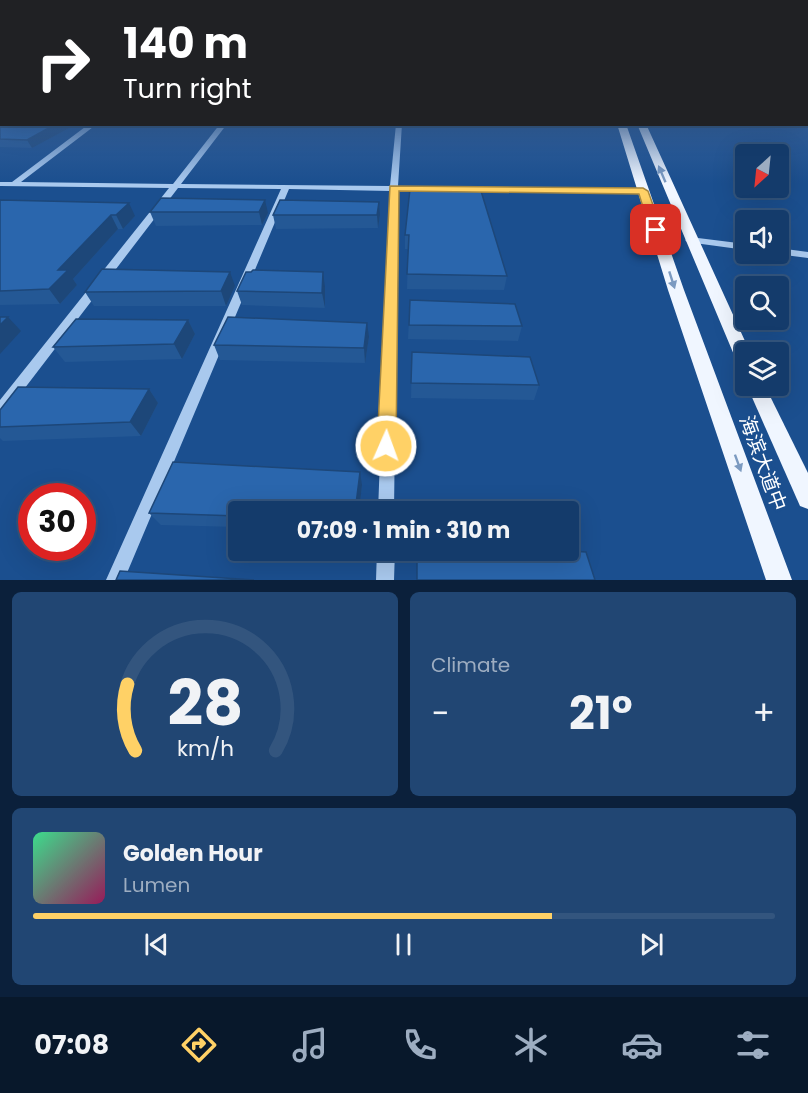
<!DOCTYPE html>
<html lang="en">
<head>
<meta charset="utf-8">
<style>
  :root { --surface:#143b6b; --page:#214673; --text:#f1f3f6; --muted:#9dadc1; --line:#33557e; --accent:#ffd166 }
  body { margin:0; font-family:Poppins,"Noto Sans SC",sans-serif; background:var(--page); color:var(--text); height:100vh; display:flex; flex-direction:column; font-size:22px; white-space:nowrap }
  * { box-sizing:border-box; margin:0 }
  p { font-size:20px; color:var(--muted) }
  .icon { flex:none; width:33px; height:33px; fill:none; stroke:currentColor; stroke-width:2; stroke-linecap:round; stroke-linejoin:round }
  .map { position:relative; height:580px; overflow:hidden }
  .panel { display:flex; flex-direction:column; gap:12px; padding:12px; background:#0b203b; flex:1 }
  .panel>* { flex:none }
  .top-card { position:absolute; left:0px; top:0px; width:808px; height:126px; box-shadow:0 6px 24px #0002,0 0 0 2px var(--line); background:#202124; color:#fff; overflow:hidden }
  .needle { width:39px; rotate:207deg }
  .controls { position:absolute; left:735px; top:144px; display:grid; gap:12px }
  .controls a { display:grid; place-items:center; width:54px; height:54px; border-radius:6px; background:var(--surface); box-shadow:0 6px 24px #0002,0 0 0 2px var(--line); font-size:30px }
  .speed { position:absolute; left:18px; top:483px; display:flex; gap:12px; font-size:30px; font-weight:700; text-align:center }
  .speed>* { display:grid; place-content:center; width:78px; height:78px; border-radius:50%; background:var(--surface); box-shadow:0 6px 24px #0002,0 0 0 2px var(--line); line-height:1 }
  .speed .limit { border:9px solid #d22; background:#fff; color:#111 }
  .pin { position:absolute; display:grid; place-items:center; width:51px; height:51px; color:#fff; margin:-26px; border-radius:12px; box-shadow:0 3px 9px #0006 }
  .me { position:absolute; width:66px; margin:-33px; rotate:2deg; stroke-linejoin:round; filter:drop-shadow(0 0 4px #0008) }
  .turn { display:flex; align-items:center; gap:21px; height:126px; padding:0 24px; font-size:27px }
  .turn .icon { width:78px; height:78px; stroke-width:2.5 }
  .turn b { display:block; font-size:42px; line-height:51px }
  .big { font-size:45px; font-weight:700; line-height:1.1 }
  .panel .card { flex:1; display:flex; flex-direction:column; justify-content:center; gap:9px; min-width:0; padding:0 21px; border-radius:9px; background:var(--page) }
  .panel .dial { align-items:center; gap:0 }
  .dial svg { height:156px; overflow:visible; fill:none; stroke:var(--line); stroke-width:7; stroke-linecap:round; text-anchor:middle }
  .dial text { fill:var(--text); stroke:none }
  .song { display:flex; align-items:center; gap:18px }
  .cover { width:72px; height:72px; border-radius:9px; background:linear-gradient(135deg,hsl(150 70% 55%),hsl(330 70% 35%)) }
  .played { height:6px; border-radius:3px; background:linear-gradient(90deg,var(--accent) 70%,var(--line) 70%) }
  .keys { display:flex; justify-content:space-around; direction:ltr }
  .heat { display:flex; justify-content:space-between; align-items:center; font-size:33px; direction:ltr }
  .panel .tiles { flex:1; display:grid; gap:12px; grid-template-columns:1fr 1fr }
  .card:last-child { grid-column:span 2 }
  .trip { position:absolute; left:228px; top:501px; width:351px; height:60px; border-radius:6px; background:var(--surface); box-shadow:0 6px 24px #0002,0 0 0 2px var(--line); font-weight:700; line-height:60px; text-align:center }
  .dock { display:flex; height:96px; justify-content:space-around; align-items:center; background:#08182b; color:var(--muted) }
  .dock .icon { width:42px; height:42px }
  .dock .current { color:var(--accent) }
  .dock b { font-size:27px; color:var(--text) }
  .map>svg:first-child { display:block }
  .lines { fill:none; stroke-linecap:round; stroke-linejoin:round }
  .minor { fill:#a9c9ee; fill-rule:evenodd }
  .major { fill:#f0f6ff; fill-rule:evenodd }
  .wall { fill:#245895 }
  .shaded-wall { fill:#1d4779 }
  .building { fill:#2a66ad; stroke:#1d4779; stroke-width:1.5 }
  .oneway { fill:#7b9ac1 }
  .route { fill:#ffd166; stroke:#a68842; stroke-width:1.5 }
  .labels { text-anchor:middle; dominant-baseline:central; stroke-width:6; stroke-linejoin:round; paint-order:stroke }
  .street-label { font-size:20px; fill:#fff; stroke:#1b4f8f }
</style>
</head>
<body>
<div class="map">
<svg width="808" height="580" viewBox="0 0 808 580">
  <rect width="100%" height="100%" fill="#1b4f8f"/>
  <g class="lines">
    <g class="minor">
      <path d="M89,124h8l-76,58 152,2 47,-60h7l-46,60 209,2 6,-62h6l-4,62 245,3 4,2 -4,2 -245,-2 -4,321h-16l12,-321 -101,-2 -165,391h-18l175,-391 -103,-1 -173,226 -5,2v-16l169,-212 -169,-2v-4h12z"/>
      <path d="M690,237l56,7v6l-59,-8 -2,-2z"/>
      <path d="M778,248l30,4v6l-31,-4h1z"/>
      <path d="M377,550h18l-1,30h-18z"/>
    </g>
    <g class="major">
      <path d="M617,124h9l58,166 108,290h-26l-98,-290z"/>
      <path d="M637,124h9l104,228h-4v17l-6,-2 -3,-5z"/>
      <path d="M747,386h18l43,87v36l-8,-3z"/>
    </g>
  </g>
  <g class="wall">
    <path d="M0,124h72l1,2 -41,22 -32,-1z"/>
    <path d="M410,189l97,87 -3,14 -97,-1 1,-40h-3v-14z"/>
    <path d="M161,198l107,15 -6,12 -106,1 -6,-14z"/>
    <path d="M0,200l135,16 -12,13h-5l-45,50 4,6 -17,19 -60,1z"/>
    <path d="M280,200l100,15 -2,13 -102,1 -3,-14z"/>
    <path d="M235,286l-9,20h-132l-9,-14z"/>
    <path d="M325,287v21l-83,-3 -5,-14z"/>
    <path d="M410,300l112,26 -4,15 -110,-2z"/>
    <path d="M188,320l7,14 -13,25 -117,3 -12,-15z"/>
    <path d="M369,337l-4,26 -145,-3 -6,-15z"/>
    <path d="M412,352l127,33 -5,15 -123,-2z"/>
    <path d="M149,389l9,14 -17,33 -138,5 -3,-3v-28z"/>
    <path d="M362,485l-3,27h-121v15l-77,-2 -12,-12z"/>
  </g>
  <g class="shaded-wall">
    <path d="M56,124h16l1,2 -41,22 -5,-8z"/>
    <path d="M265,200l3,13 -6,12 -3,-13z"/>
    <path d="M379,202l1,13 -2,13 -1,-13z"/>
    <path d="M129,203l6,13 -12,13 -7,-14z"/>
    <path d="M111,215l7,14 -45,50 4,6 -17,19 -11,-15 9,-19z"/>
    <path d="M230,272l5,14 -9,20 -5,-15z"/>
    <path d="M323,272l2,15v21l-3,-15z"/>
    <path d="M8,317l13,14 -21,23v-29z"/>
    <path d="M188,320l7,14 -13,25 -8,-15z"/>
    <path d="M367,323l2,14 -4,26 -1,-15z"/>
    <path d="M149,389l9,14 -17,33 -11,-14z"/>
    <path d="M360,472l2,13 -3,27h-4z"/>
  </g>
  <g class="building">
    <path d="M2,123v1h54l-29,16 -27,-1v-15z"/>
    <path d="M410,189l71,2 26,85 -100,-2 2,-39h-4z"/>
    <path d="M161,198l104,2 -6,12h-109z"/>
    <path d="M0,200l129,3 -13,12h-5l-53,55h10l-19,19 -49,2z"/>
    <path d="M280,200l99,2 -2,13h-104z"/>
    <path d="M102,269l128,3 -9,19 -136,1z"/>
    <path d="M253,270l70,2 -1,21 -85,-2 9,-19h5z"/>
    <path d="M410,300l105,4 7,22 -113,-1z"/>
    <path d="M0,317h8l-8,8z"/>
    <path d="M228,317l139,6 -3,25 -150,-3z"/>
    <path d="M76,319l112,1 -14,24 -121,3z"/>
    <path d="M412,352l118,5 9,28 -128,-2z"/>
    <path d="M18,387l131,2 -19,33 -130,5v-17z"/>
    <path d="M173,462l187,10 -5,40h-117v4l-89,-3z"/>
    <path d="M417,550h139l30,2 9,28h-178z"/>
    <path d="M120,571l134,9h-138z"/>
  </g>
  <defs><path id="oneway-solid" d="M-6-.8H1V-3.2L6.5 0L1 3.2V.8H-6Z" transform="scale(1.5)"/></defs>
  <g class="oneway">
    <use href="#oneway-solid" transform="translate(662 174) rotate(-113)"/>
    <use href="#oneway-solid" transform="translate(672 280) rotate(72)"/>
    <use href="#oneway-solid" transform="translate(738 463) rotate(70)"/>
  </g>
  <linearGradient id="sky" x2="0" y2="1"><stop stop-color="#0f2b4f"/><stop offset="0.56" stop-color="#39639b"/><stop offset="1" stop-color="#39639b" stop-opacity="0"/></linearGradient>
  <rect width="808" height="183" fill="url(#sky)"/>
  <path class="route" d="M390,186l253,2 5,3 14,39 -6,4 -6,-4 -11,-36 -240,-3 -3,255 -3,6 -7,2 -6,-2 -3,-6z"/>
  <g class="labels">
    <g class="street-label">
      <text transform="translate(763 463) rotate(70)">海滨大道中</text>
    </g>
  </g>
</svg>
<div class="controls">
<a><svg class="needle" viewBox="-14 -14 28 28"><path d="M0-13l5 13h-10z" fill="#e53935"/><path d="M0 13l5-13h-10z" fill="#9dadc1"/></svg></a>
<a><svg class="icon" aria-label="sound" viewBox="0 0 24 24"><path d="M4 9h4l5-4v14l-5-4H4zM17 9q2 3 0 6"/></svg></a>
<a><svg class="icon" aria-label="search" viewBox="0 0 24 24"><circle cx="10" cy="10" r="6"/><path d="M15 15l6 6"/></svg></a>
<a><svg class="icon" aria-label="layers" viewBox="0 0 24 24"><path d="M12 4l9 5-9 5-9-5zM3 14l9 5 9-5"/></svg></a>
</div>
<div class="speed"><div class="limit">30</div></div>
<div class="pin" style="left:656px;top:230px;background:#d93025"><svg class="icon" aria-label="arrive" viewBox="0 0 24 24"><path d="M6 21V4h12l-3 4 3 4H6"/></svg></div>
<svg class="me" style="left:386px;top:446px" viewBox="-20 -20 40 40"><circle r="17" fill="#ffd166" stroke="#fff" stroke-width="3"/><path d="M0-11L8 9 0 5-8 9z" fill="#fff"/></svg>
<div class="trip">07:09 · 1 min · 310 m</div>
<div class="top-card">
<div class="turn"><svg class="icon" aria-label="right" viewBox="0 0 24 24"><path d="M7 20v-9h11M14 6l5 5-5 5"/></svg><div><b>140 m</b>Turn right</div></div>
</div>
</div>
<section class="panel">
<div class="tiles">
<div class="card dial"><svg viewBox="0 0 100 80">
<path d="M14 69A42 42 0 1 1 86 69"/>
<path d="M14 69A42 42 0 0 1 10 35" stroke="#ffd166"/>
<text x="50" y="56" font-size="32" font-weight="700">28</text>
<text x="50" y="72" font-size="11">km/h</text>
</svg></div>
<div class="card"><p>Climate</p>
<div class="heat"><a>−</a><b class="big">21°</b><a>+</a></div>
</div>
<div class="card">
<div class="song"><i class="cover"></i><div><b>Golden Hour</b><p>Lumen</p></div></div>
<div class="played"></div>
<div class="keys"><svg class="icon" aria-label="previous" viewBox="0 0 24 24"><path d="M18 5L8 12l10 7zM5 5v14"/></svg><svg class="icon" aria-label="pause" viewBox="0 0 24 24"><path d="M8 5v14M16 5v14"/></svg><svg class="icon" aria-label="next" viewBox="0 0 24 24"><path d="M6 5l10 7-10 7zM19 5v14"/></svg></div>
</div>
</div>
</section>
<nav class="dock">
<b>07:08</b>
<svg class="icon current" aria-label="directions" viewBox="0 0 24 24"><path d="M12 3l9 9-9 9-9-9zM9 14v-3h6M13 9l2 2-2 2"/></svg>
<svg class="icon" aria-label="music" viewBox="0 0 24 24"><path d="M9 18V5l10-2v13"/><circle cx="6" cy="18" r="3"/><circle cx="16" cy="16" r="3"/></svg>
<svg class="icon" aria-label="phone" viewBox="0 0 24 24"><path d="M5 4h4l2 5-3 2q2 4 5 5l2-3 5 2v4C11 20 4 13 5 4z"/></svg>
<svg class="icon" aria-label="climate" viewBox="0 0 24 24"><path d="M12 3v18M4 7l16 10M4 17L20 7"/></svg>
<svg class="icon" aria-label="car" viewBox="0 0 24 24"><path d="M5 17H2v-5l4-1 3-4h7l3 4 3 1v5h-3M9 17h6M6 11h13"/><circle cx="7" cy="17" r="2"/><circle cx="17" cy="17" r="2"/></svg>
<svg class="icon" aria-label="filters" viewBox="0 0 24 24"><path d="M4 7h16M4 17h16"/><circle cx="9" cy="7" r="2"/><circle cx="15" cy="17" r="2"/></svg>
</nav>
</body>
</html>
